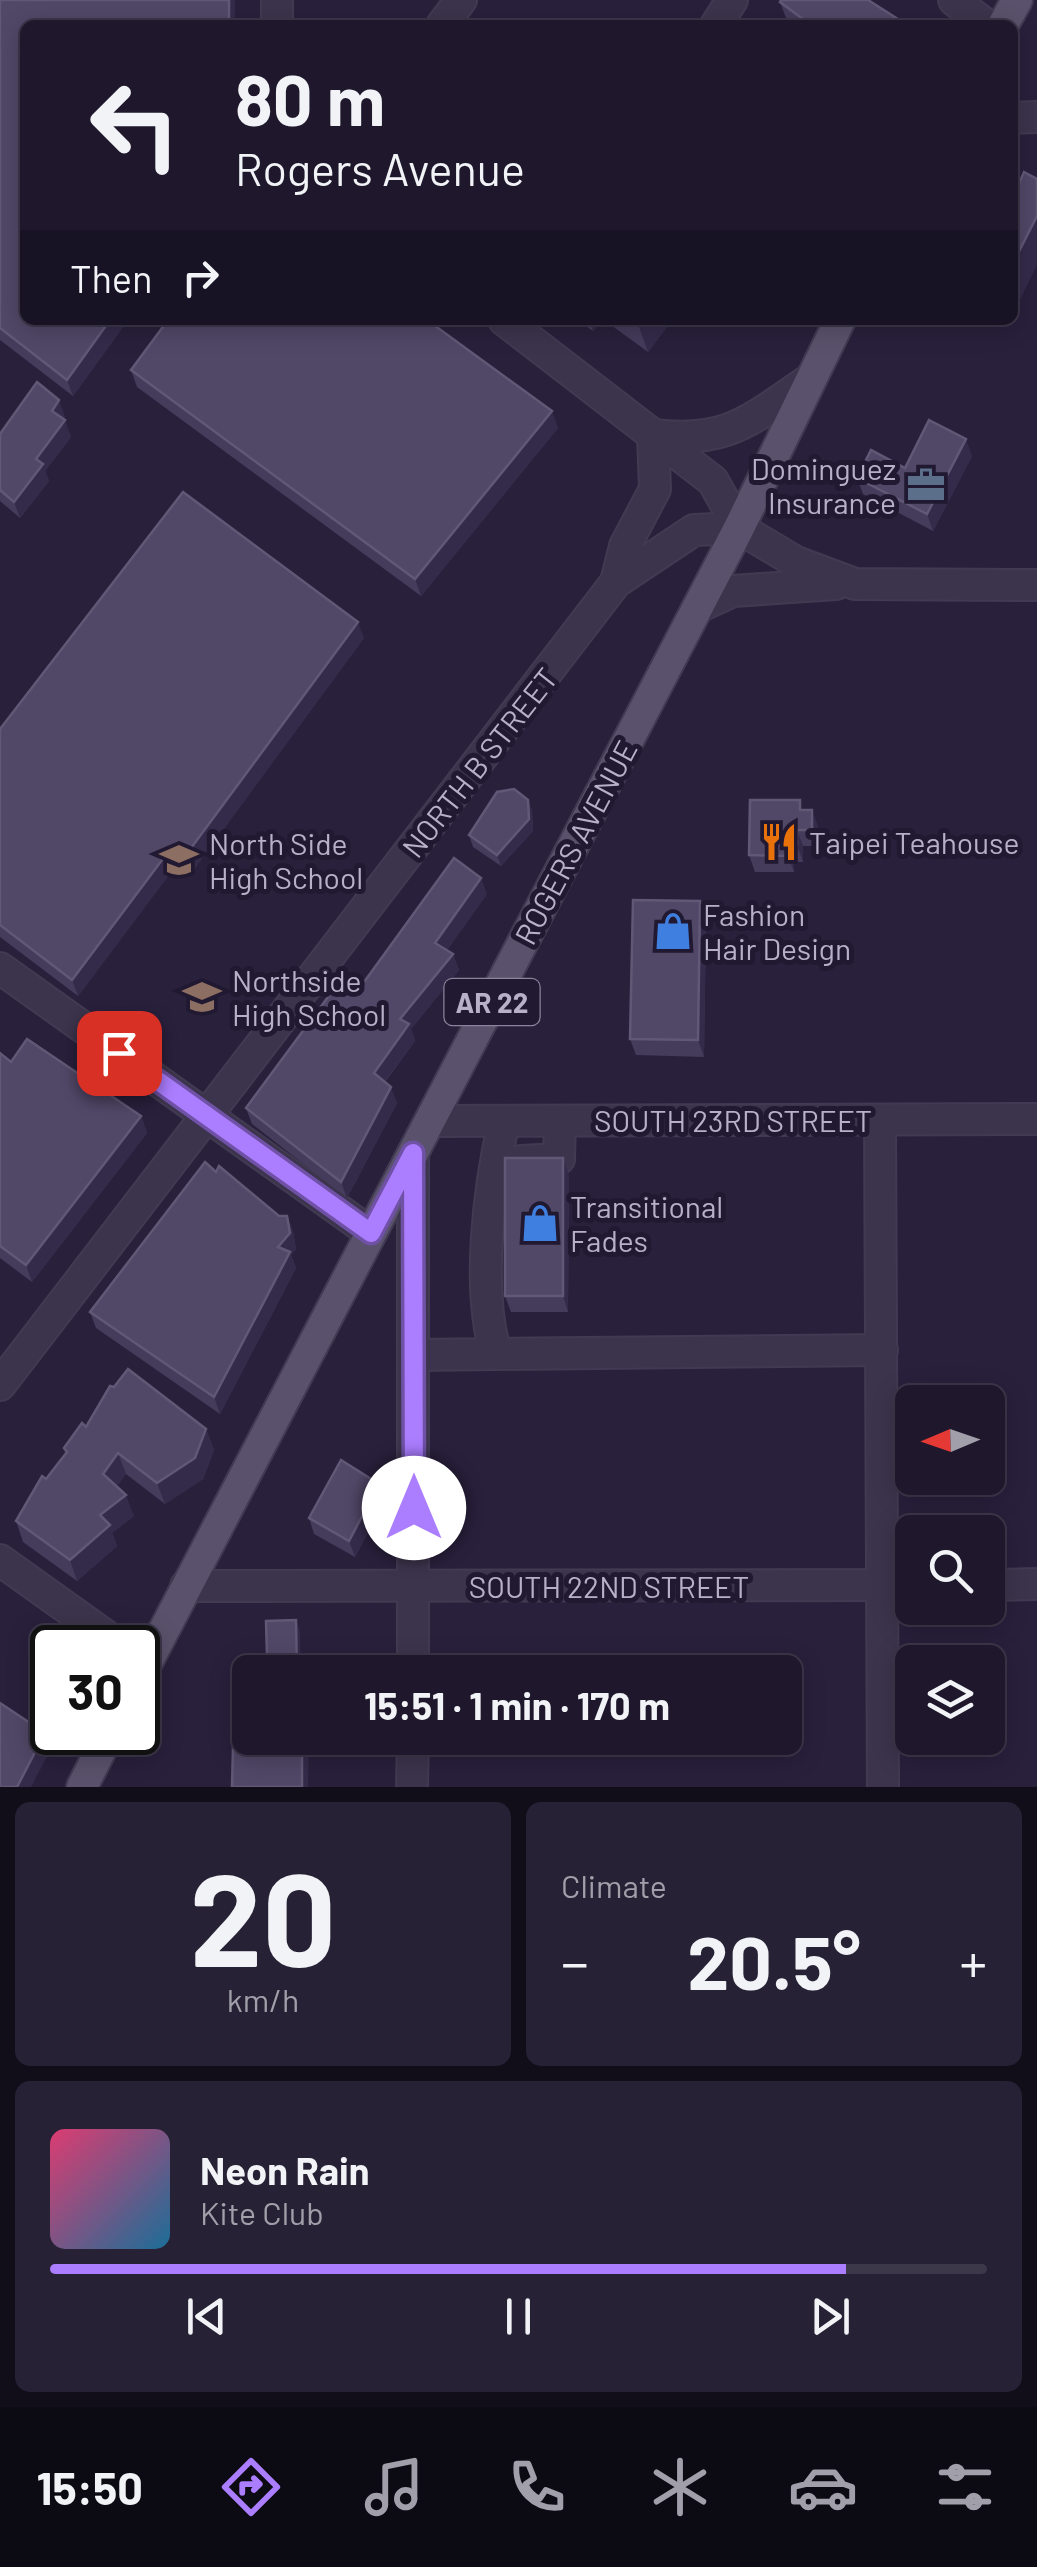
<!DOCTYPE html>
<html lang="en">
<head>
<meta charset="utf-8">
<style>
  :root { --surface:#1f182d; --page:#272135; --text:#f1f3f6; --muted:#a1a0aa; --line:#3c3749; --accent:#ab7dff }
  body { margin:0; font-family:Barlow,sans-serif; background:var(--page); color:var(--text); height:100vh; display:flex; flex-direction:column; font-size:38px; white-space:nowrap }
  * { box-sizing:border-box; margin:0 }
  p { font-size:32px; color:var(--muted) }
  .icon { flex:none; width:55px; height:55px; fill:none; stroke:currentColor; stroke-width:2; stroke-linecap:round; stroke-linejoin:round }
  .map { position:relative; height:1787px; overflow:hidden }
  .details { display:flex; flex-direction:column; gap:15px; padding:15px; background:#110d19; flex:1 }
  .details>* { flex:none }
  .guide { position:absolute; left:20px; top:20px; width:998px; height:305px; border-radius:15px; box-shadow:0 5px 25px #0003,0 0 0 2px var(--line); background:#1f182d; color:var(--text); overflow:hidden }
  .needle { width:65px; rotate:268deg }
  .fabs { position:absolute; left:895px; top:1385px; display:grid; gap:20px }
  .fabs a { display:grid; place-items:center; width:110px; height:110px; border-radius:15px; background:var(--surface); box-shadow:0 5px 25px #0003,0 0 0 2px var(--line); font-size:50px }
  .speed { position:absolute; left:30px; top:1625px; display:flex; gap:20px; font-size:50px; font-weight:700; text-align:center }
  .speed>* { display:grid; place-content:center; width:130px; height:130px; border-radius:50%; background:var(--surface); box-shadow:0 5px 25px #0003,0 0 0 2px var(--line); line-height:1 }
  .speed .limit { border:5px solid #111; border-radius:15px; background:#fff; color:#111 }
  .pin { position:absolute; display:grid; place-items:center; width:85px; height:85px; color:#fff; margin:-42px; border-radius:20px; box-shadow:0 5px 15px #0006 }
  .me { position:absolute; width:110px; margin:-55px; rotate:0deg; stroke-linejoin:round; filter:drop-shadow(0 0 8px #0008) }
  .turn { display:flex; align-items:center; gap:35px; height:210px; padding:0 50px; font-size:45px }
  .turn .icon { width:130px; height:130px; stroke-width:2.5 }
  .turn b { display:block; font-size:70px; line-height:85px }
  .then { display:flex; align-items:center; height:95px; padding:0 50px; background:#0003; gap:20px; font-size:38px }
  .big { font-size:75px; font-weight:700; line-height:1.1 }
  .details .card { flex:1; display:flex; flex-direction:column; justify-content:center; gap:15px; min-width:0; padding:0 35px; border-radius:15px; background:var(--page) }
  .details .dial { align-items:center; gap:0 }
  .dial b { font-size:130px; line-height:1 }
  .song { display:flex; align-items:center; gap:30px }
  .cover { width:120px; height:120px; border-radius:15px; background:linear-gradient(135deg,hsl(340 70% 55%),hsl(200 70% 35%)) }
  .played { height:10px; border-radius:5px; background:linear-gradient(90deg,var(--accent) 85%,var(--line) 85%) }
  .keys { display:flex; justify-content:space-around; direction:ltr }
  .heat { display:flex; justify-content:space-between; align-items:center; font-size:55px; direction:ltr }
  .details .tiles { flex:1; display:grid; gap:15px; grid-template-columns:1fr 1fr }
  .card:last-child { grid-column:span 2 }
  .trip { position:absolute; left:232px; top:1655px; width:570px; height:100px; border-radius:15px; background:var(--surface); box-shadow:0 5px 25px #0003,0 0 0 2px var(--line); font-weight:700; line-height:100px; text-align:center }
  .tabs { display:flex; height:160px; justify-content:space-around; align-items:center; background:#0c0a12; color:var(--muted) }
  .tabs .icon { width:70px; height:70px }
  .tabs .selected { color:var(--accent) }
  .tabs b { font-size:45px; color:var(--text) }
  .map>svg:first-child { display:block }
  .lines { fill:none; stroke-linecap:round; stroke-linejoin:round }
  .minor-casing { stroke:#423a52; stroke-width:34 }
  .major-casing { stroke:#423a52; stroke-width:34 }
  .minor { stroke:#3c344c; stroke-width:30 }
  .major { stroke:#5a526c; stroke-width:30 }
  .wall { fill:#453b5b }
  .shaded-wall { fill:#342b4a }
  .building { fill:#514767; stroke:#615876; stroke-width:2.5 }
  .route-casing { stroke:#6f51a6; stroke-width:25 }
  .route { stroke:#ab7dff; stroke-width:18 }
  .labels { text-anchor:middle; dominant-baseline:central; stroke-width:10; stroke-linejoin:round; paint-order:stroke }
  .shield { fill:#211931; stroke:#8b829b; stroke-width:2.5 }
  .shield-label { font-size:28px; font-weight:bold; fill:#b8afc8 }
  .poi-label { font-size:30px; fill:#b8afc8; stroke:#211931; text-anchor:start }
  .street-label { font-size:30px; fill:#b8afc8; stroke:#211931 }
</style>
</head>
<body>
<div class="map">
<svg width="1037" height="1787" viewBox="0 0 1037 1787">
  <rect width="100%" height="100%" fill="#29203c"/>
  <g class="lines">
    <g class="minor-casing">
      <g id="minor">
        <path d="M277,0v25"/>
        <path d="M954,0l32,25"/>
        <path d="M442,25l19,-25"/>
        <path d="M716,25l16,-25"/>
        <path d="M1012,118l25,-1"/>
        <path d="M504,320l209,161 26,47"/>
        <path d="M739,528l57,34 59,22 182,1"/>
        <path d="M616,582l9,-36 30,-57 -2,-54c76,9 98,-16 158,-56"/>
        <path d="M698,607l35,-16 103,-7"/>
        <path d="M0,968l371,265"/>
        <path d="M880,1120l3,667"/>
        <path d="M430,1121l607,-2"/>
        <path d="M413,1153v519"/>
        <path d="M521,1161l38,-2 1,-38"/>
        <path d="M496,1354l386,-4"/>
        <path d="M413,1355l83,-1c-20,-66 -7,-166 8,-233"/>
        <path d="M0,1385l616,-803 78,-52 45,-2"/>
        <path d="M0,1560l123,88"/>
        <path d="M988,1585l49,-1"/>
        <path d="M186,1586l726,-1"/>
        <path d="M412,1787l1,-49"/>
      </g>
    </g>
    <g class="major-casing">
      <g id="major">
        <path d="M1003,25l14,-25"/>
        <path d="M138,1680l601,-1152 101,-208"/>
        <path d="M82,1787l28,-55"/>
      </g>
    </g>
    <use href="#minor" class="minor"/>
    <use href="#major" class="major"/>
  </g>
  <g class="wall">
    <path d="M0,0h235v25h-210v295h103l-55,76 -73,-56z"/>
    <path d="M780,2l124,21 1,2h-110l-9,-7z"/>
    <path d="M580,320h22l-9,11 -12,-8z"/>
    <path d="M604,320h68l-24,32z"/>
    <path d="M131,370l427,58 -137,168 -284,-209z"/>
    <path d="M65,417l-2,2 8,18 -26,34 4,10 -29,37 -20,-17v-67z"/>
    <path d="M972,456l-39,75 -70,-37 -6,-16z"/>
    <path d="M364,638l-175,238 -12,-12 -99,132 -78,-59v-208z"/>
    <path d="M528,800l4,11 1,20 -32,35 -28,-19 -4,-12z"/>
    <path d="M803,810l15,16v20h-15v16h-9v10h-39l-6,-17z"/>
    <path d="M487,894l-40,56 6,4 6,16 -48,59 4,12 -30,41 12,21 -50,95 -95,-74 -6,-16 113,-119z"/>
    <path d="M700,901l6,16 -2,140 -68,-2 -6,-16z"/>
    <path d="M0,1053l11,9 130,54 6,17 -115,149 -32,-24z"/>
    <path d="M569,1175l-1,137h-57l-6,-16z"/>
    <path d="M279,1216h8l6,16 3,17 -5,6 5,13 -76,146 -124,-86 -6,-16z"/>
    <path d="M86,1427l120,2 8,21 -11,29 -38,25 -39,-30 -9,12 17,30 -22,17 5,13 -40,35 -54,-39 -7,-21 50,-67 -2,-6z"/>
    <path d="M385,1500l-30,57 -41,-23 -5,-16z"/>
  </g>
  <g class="shaded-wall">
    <rect x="229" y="0" width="6" height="25"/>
    <path d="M1037,216v49l-19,39 -6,-14v-25z"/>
    <path d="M110,320h18l-55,76 -6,-16z"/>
    <path d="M589,320h13l-9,11z"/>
    <path d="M641,320h31l-24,32 -10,-28z"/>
    <path d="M59,400l6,17 -7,11 -6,-17z"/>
    <path d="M552,411l6,17 -137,168 -6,-17z"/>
    <path d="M65,420l6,17 -26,34 4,10 -29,37 -6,-16 22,-43z"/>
    <path d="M966,439l6,17 -39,75 -6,-17z"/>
    <path d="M358,622l6,16 -175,238 -6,-17z"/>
    <path d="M528,800l4,11 1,20 -32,35 -4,-11z"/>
    <path d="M812,810l6,16v20l-6,-16z"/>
    <path d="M797,830l6,16v16l-6,-17z"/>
    <path d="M788,845l6,17v10l-6,-16z"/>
    <path d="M171,848l6,16 -99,132 -6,-16z"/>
    <path d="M481,878l6,16 -46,65 -6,-16z"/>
    <path d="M700,901l6,16 -2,140 -6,-17z"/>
    <path d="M453,954l6,16 -48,59 4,12 -36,48 -5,-16 26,-54z"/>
    <path d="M391,1087l6,16 -50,95 -6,-16z"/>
    <path d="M141,1116l6,17 -115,149 -6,-17z"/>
    <path d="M563,1158l6,17 -1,137 -5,-16z"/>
    <path d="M287,1216l6,16 3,17 -5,6 5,13 -76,146 -6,-17 64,-150z"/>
    <path d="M206,1429l8,21 -11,29 -38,25 -8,-21z"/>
    <path d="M118,1453l8,21 -15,21 -8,-21z"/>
    <path d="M379,1484l6,16 -30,57 -6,-16z"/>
    <path d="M126,1495l8,21 -22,17 5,13 -40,35 -7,-21 30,-45z"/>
    <path d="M296,1620l4,12 1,40h-4z"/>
    <path d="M45,1733l6,16 -20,38h-14z"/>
    <path d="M302,1738h7l-1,49h-6z"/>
  </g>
  <g class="building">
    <path d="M0,0h229v25h-204v295h85l-43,60 -67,-52z"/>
    <path d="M781,0h87l36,23 -1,2h-92l-31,-23z"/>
    <path d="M1024,172l13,7v37l-25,49v-82l6,3z"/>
    <path d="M168,320h259l125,91 -137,168 -284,-209z"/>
    <path d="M37,382l22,18 -7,11 13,9 -29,39 7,5 -29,38 -14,-12v-56z"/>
    <path d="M929,420l37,19 -39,75 -70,-36 14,-28 34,18z"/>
    <path d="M183,492l175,130 -175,237 -12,-11 -99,132 -72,-55v-196z"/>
    <path d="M514,789l14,11 1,19 -32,36 -28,-20 28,-43z"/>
    <path d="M750,800h50v10h12v20h-15v15h-9v11l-39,-1z"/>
    <path d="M454,858l27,20 -46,65 18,11 -53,65 9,5 -35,49 17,14 -50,95 -95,-74 96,-130 17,11z"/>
    <path d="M633,900l67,1 -2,139 -68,-1z"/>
    <path d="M27,1039l114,77 -115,149 -26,-19v-193l11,9z"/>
    <rect x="505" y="1158" width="58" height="138"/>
    <path d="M205,1162l11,10 3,-6 60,50h8l3,17 -12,14 12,5 -76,145 -124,-85z"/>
    <path d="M128,1369l78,60 -11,29 -38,25 -39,-30 -15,21 23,21 -26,20 10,10 -40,35 -54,-39 26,-45 4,3 21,-27 -3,-4 18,-25 4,4 24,-41 4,1z"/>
    <path d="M341,1460l38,24 -30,57 -40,-23z"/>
    <path d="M296,1620l1,52h-34l-3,-16h7l-1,-35z"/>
    <path d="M0,1703l45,30 -28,54h-17z"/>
    <path d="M234,1705h16v33h52v49h-70z"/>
  </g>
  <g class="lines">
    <g class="route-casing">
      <path id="route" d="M119,1053l252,180 42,-80 1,355"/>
    </g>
    <use href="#route" class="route"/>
  </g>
  <defs>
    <g id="office-bare" transform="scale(3)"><path d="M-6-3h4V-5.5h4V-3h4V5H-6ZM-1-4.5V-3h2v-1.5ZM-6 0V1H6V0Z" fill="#5c6f8a" stroke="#211931" stroke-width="2.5" paint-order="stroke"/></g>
    <g id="restaurant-bare" transform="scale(3)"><path d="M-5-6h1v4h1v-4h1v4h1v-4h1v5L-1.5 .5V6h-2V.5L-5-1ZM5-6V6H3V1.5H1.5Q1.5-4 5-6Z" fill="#e8710a" stroke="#211931" stroke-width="2.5" paint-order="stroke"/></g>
    <g id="school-bare" transform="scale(3)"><path d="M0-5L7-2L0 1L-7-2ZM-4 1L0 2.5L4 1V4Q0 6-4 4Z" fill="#8d6e63" stroke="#211931" stroke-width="2.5" paint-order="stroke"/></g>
    <g id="shop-bare" transform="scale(3)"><path d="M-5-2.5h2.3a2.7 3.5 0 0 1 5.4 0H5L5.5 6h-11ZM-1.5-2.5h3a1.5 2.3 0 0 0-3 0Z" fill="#3f7fe0" stroke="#211931" stroke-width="2.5" paint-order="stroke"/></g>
  </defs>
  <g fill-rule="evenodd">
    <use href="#office-bare" x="926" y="485"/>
    <use href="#restaurant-bare" x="779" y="842"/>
    <use href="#school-bare" x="179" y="860"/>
    <use href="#shop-bare" x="673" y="931"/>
    <use href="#school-bare" x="202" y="997"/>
    <use href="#shop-bare" x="540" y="1223"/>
  </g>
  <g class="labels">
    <rect class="shield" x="444.5" y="979" width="95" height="46" rx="8"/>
    <g class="shield-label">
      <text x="492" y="1002">AR 22</text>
    </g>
    <g class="poi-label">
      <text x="896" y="468" text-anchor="end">Dominguez<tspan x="896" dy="34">Insurance</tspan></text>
      <text x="809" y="842">Taipei Teahouse</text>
      <text x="209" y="843">North Side<tspan x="209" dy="34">High School</tspan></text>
      <text x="703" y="914">Fashion<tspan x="703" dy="34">Hair Design</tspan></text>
      <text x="232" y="980">Northside<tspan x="232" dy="34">High School</tspan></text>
      <text x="570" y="1206">Transitional<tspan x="570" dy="34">Fades</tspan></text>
    </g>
    <g class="street-label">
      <text transform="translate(479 762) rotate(-52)">NORTH B STREET</text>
      <text transform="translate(575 842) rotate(-62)">ROGERS AVENUE</text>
      <text x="733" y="1120">SOUTH 23RD STREET</text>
      <text x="609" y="1586">SOUTH 22ND STREET</text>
    </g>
  </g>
</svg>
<div class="fabs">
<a><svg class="needle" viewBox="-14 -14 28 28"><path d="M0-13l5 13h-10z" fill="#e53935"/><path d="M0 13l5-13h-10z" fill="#a1a0aa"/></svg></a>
<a><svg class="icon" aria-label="search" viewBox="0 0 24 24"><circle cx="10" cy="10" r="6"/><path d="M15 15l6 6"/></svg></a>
<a><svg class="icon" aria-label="layers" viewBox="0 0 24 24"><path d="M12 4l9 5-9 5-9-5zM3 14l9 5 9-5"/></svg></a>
</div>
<div class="speed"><div class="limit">30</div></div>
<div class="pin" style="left:119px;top:1053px;background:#d93025"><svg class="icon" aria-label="arrive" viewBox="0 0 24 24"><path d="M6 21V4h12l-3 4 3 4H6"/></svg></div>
<svg class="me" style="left:414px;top:1508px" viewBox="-20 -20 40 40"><circle r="19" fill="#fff"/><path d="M0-13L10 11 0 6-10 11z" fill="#ab7dff"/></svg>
<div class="trip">15:51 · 1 min · 170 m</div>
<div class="guide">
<div class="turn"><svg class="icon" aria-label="left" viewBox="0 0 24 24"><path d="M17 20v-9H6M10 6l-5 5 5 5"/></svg><div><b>80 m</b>Rogers Avenue</div></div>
<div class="then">Then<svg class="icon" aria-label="right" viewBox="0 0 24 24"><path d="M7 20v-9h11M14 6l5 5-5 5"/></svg></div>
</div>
</div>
<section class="details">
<div class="tiles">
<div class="card dial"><b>20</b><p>km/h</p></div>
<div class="card"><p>Climate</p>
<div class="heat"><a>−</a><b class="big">20.5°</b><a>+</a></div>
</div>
<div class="card">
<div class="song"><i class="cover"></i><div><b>Neon Rain</b><p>Kite Club</p></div></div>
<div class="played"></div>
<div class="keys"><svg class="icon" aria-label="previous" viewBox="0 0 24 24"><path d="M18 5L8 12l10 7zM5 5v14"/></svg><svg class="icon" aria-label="pause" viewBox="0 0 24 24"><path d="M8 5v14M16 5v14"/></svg><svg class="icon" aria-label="next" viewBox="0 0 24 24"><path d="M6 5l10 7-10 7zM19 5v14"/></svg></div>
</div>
</div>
</section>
<nav class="tabs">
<b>15:50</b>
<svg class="icon selected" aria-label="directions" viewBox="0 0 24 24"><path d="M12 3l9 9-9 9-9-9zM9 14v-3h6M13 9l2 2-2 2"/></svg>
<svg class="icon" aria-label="music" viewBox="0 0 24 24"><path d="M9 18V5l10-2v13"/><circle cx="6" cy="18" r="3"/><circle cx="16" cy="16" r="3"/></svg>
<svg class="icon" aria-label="phone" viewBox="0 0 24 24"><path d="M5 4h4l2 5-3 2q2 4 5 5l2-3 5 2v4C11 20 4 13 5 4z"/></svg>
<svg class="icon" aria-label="climate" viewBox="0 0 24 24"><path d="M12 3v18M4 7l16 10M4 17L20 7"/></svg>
<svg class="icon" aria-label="car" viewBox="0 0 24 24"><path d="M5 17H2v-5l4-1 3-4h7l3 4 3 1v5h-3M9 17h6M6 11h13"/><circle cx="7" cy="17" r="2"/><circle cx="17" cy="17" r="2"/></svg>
<svg class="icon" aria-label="filters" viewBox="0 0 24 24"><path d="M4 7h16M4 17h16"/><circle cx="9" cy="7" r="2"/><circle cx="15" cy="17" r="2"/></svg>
</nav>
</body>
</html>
